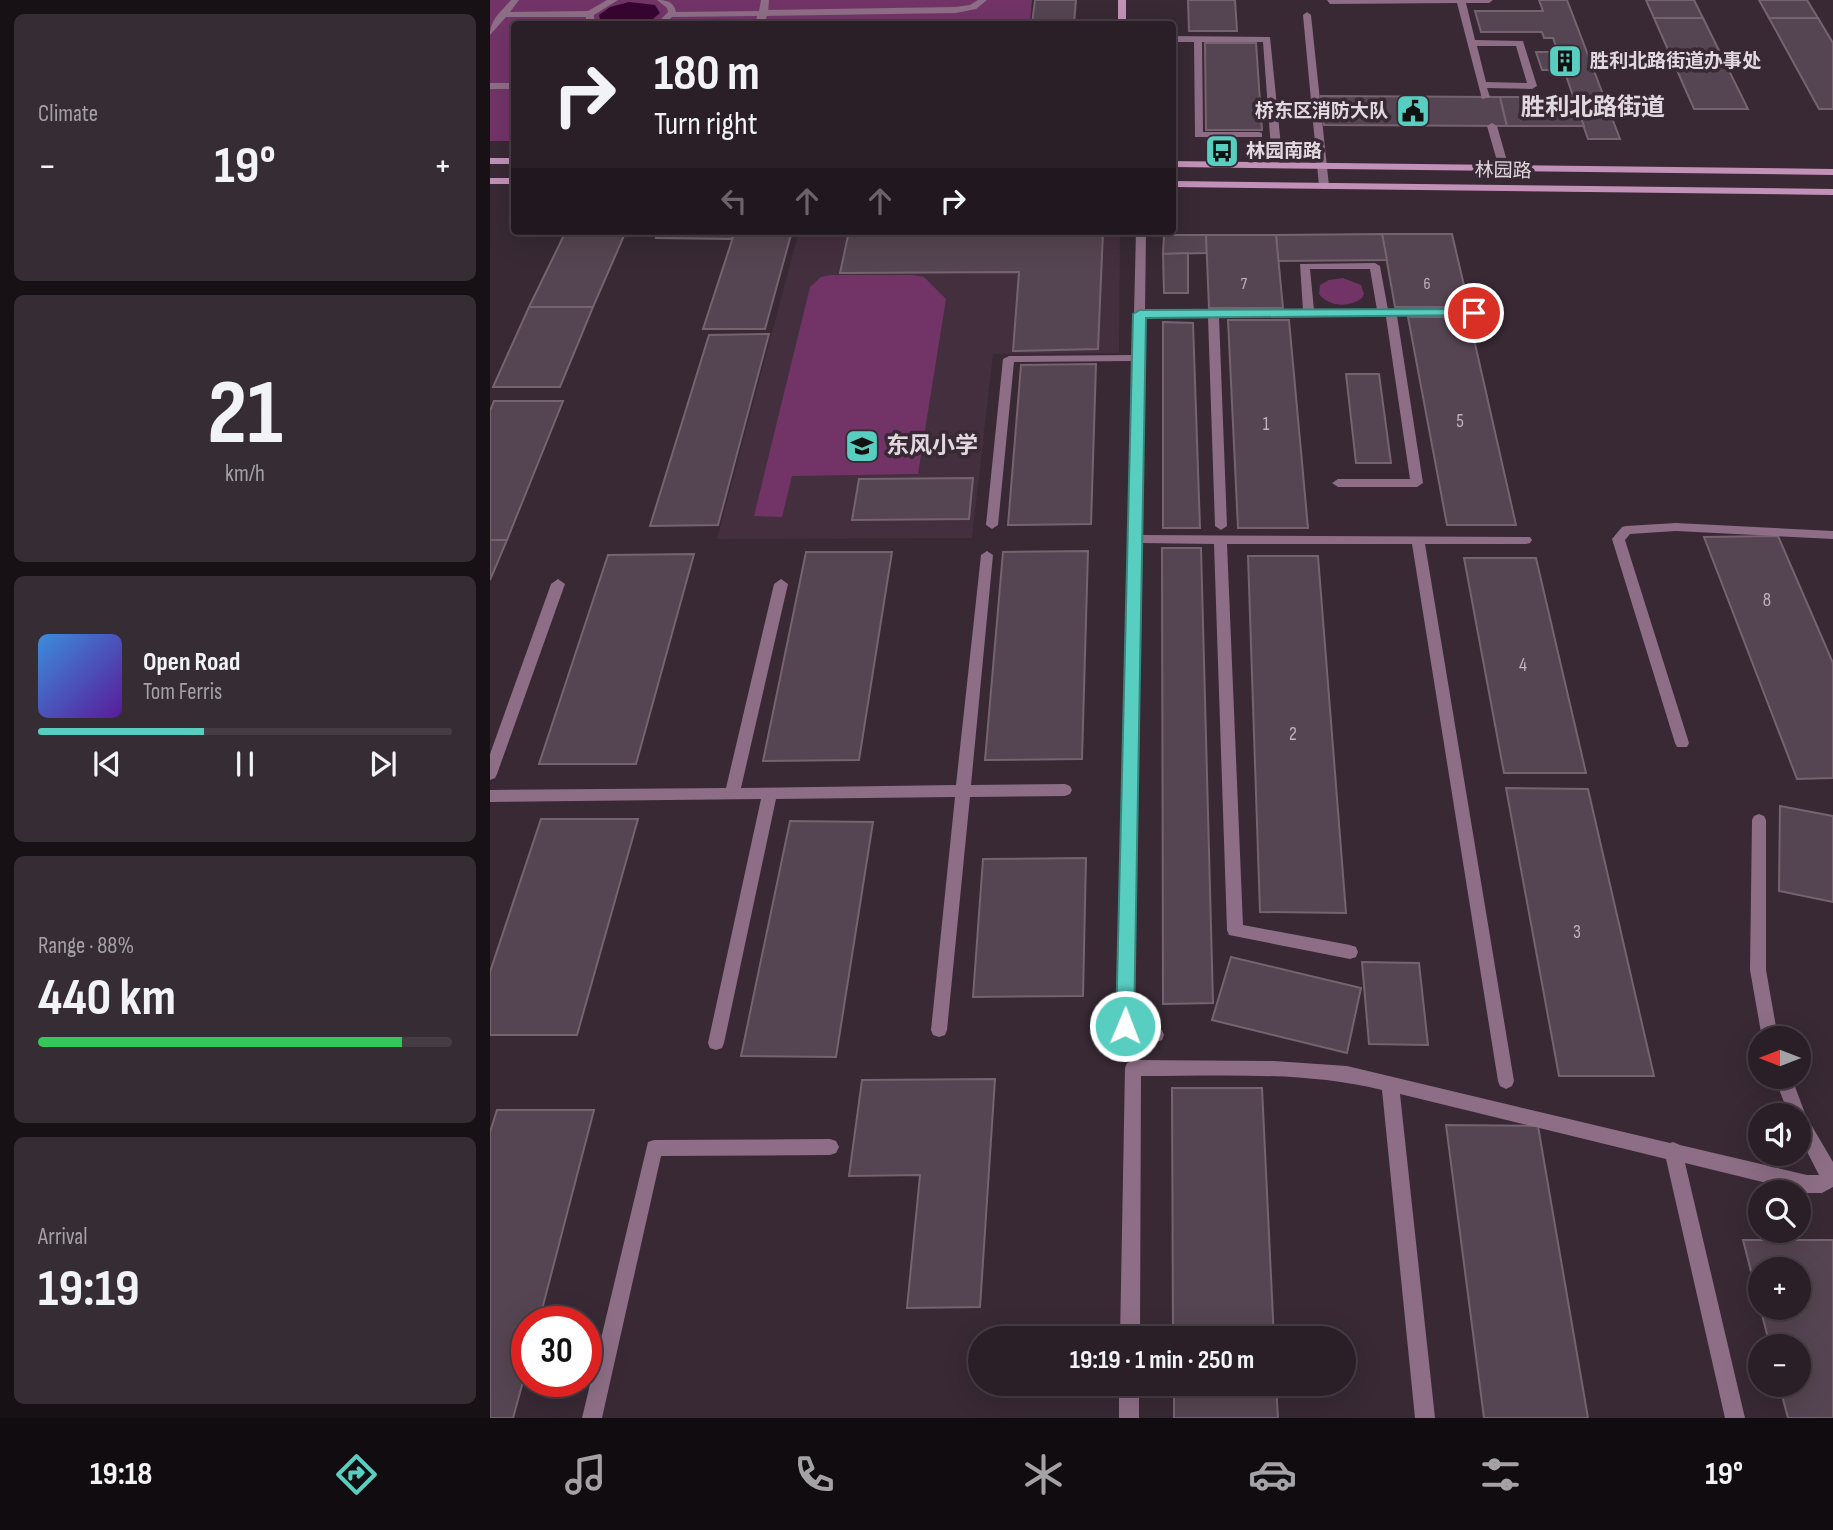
<!DOCTYPE html>
<html lang="en">
<head>
<meta charset="utf-8">
<style>
  :root { --surface:#2a1f27; --page:#362c33; --text:#f1f3f6; --muted:#a5a2a7; --line:#463d44; --accent:#58cec0 }
  body { margin:0; font-family:"Sofia Sans Condensed","Noto Sans SC",sans-serif; background:var(--page); color:var(--text); height:100vh; display:flex; flex-direction:column; font-size:26px; white-space:nowrap }
  * { box-sizing:border-box; margin:0 }
  p { font-size:23px; color:var(--muted) }
  .icon { flex:none; width:38px; height:38px; fill:none; stroke:currentColor; stroke-width:2; stroke-linecap:round; stroke-linejoin:round }
  .map { position:relative; flex:1; overflow:hidden }
  .panel { display:flex; flex-direction:column; gap:14px; padding:14px; background:#171115; width:490px }
  .panel>* { flex:none }
  .top-card { position:absolute; left:21px; top:21px; width:665px; height:214px; border-radius:7px; box-shadow:0 7px 28px #0002,0 0 0 2px var(--line); background:#2a1f27; color:var(--text); overflow:hidden }
  .needle { width:46px; rotate:270deg }
  .controls { position:absolute; left:1258px; top:1026px; display:grid; gap:14px }
  .controls a { display:grid; place-items:center; width:63px; height:63px; border-radius:50%; background:var(--surface); box-shadow:0 7px 28px #0002,0 0 0 2px var(--line); font-size:35px }
  .speed { position:absolute; left:21px; top:1306px; display:flex; gap:14px; font-size:35px; font-weight:700; text-align:center }
  .speed>* { display:grid; place-content:center; width:91px; height:91px; border-radius:50%; background:var(--surface); box-shadow:0 7px 28px #0002,0 0 0 2px var(--line); line-height:1 }
  .speed .limit { border:10px solid #d22; background:#fff; color:#111 }
  .pin { position:absolute; display:grid; place-items:center; width:60px; height:60px; color:#fff; margin:-30px; border:4px solid #fff; border-radius:50%; box-shadow:0 2px 7px #0007 }
  .me { position:absolute; width:77px; margin:-38px; rotate:1deg; stroke-linejoin:round; filter:drop-shadow(0 0 5px #0008) }
  .turn { display:flex; align-items:center; gap:24px; height:147px; padding:0 28px; font-size:32px }
  .turn .icon { width:91px; height:91px; stroke-width:2.5 }
  .turn b { display:block; font-size:49px; line-height:60px }
  .lanes { display:flex; align-items:center; height:66px; padding:0 28px; background:#0003; justify-content:center; gap:35px; direction:ltr }
  .lanes .off { opacity:.35 }
  .big { font-size:52px; font-weight:700; line-height:1.1 }
  .panel .tile { flex:1; display:flex; flex-direction:column; justify-content:center; gap:10px; min-width:0; padding:0 24px; border-radius:10px; background:var(--page) }
  .panel .dial { align-items:center; gap:0 }
  .dial b { font-size:91px; line-height:1 }
  .song { display:flex; align-items:center; gap:21px }
  .cover { width:84px; height:84px; border-radius:10px; background:linear-gradient(135deg,hsl(210 70% 55%),hsl(270 70% 35%)) }
  .played { height:7px; border-radius:4px; background:linear-gradient(90deg,var(--accent) 40%,var(--line) 40%) }
  .keys { display:flex; justify-content:space-around; direction:ltr }
  .heat { display:flex; justify-content:space-between; align-items:center; font-size:38px; direction:ltr }
  .charge { height:10px; border-radius:5px; background:linear-gradient(90deg,#34c759 88%,var(--line) 0) }
  .trip { position:absolute; left:478px; top:1326px; width:388px; height:70px; border-radius:35px; background:var(--surface); box-shadow:0 7px 28px #0002,0 0 0 2px var(--line); font-weight:700; line-height:70px; text-align:center }
  .tabs { display:flex; height:112px; justify-content:space-around; align-items:center; background:#110c10; color:var(--muted) }
  .tabs .icon { width:49px; height:49px }
  .tabs .on { color:var(--accent) }
  .tabs b { font-size:32px; color:var(--text) }
  main { display:flex; flex:1; min-height:0 }
  .map>svg:first-child { display:block }
  .built { fill:#442f3f }
  .green { fill:#723467 }
  .water { fill:#370630 }
  .building { fill:#554451; stroke:#756370; stroke-width:2; fill-rule:evenodd }
  .lines { fill:none; stroke-linecap:round; stroke-linejoin:round }
  .service { fill:#8d6e86; fill-rule:evenodd }
  .minor { fill:#8d6e86; fill-rule:evenodd }
  .tertiary { fill:#8d6e86; fill-rule:evenodd }
  .secondary { fill:#c391b8; fill-rule:evenodd }
  .route { fill:#58cec0; stroke:#39867d; stroke-width:2 }
  .labels { text-anchor:middle; dominant-baseline:central; stroke-width:7; stroke-linejoin:round; paint-order:stroke }
  .far-number-label { font-size:16px; fill:#bfb3bc }
  .far-poi-label { font-size:19px; font-weight:bold; fill:#e2d8df; stroke:#382934; text-anchor:start }
  .far-street-label { font-size:19px; fill:#e2d8df; stroke:#382934 }
  .number-label { font-size:19px; fill:#bfb3bc }
  .poi-label { font-size:23px; font-weight:bold; fill:#e2d8df; stroke:#382934; text-anchor:start }
  .far-district-label { font-size:24px; font-weight:bold; fill:#e2d8df; stroke:#382934 }
</style>
</head>
<body>
<main>
<section class="panel">
<div class="tile"><p>Climate</p>
<div class="heat"><a>−</a><b class="big">19°</b><a>+</a></div>
</div>
<div class="tile dial"><b>21</b><p>km/h</p></div>
<div class="tile">
<div class="song"><i class="cover"></i><div><b>Open Road</b><p>Tom Ferris</p></div></div>
<div class="played"></div>
<div class="keys"><svg class="icon" aria-label="previous" viewBox="0 0 24 24"><path d="M18 5L8 12l10 7zM5 5v14"/></svg><svg class="icon" aria-label="pause" viewBox="0 0 24 24"><path d="M8 5v14M16 5v14"/></svg><svg class="icon" aria-label="next" viewBox="0 0 24 24"><path d="M6 5l10 7-10 7zM19 5v14"/></svg></div>
</div>
<div class="tile"><p>Range · 88%</p><b class="big">440 km</b><div class="charge"></div></div>
<div class="tile"><p>Arrival</p><b class="big">19:19</b></div>
</section>
<div class="map">
<svg width="1343" height="1418" viewBox="0 0 1343 1418">
  <rect width="100%" height="100%" fill="#382934"/>
  <path class="built" d="M309,231h321l-1,122 -126,1 -21,184 -255,1z"/>
  <g class="green">
    <path d="M0,0h542l-2,24h-516v117h-24z"/>
    <path d="M342,275h80l12,2 22,22 -28,175 -126,2 -10,41 -28,-1 56,-229 11,-10z"/>
    <path d="M853,278l18,7 3,9 -2,4c-13,10 -33,9 -43,-4l1,-9 9,-5z"/>
  </g>
  <path class="water" d="M139,2l26,3 5,8 -13,11h-46l-2,-9 11,-8z"/>
  <g class="building">
    <path d="M545,0h41l-2,24h-42z"/>
    <path d="M698,0h47l2,31h-48z"/>
    <path d="M1049,0h28l53,139h-32l-24,-69h-22l-6,-18h22l-5,-14h-9l-2,-6h-61l-6,-21h68z"/>
    <path d="M1156,0h48l9,18h-49z"/>
    <path d="M1269,0h48l11,18h-49z"/>
    <path d="M1164,18h49l45,91h-54z"/>
    <path d="M1279,18h49l15,25v66h-14z"/>
    <path d="M715,43h51l6,87h-56z"/>
    <path d="M831,96l179,1 7,29 -183,-1z"/>
    <path d="M1010,97h73l11,29h-77z"/>
    <path d="M76,231h60l-33,76h-64z"/>
    <path d="M169,231h76l-3,8 -76,-1z"/>
    <path d="M245,231h57l-27,98h-62z"/>
    <path d="M359,231h254l-5,118 -85,2 6,-79 -179,1z"/>
    <path d="M892,234h70l17,73h-74z"/>
    <path d="M892,234l5,26 -109,1 -2,-26z"/>
    <path d="M674,235h42l1,18 -44,1z"/>
    <path d="M716,235h70l7,73h-74z"/>
    <path d="M698,253v40h-24l-1,-39z"/>
    <path d="M39,307h64l-33,80h-67z"/>
    <path d="M918,317h61l47,208h-69z"/>
    <path d="M738,320h61l19,208h-70z"/>
    <path d="M673,322l30,1 7,205h-37z"/>
    <path d="M279,334l-51,191 -68,1 59,-191z"/>
    <path d="M606,364l-5,160 -83,1 13,-160z"/>
    <path d="M856,374h33l12,89h-35z"/>
    <path d="M4,401h69l-56,139h-17v-129z"/>
    <path d="M483,478l-4,41 -117,1 7,-41z"/>
    <path d="M1288,536l55,127v115l-36,1 -93,-242z"/>
    <path d="M0,540h17l-17,40z"/>
    <path d="M672,548h39l12,455 -50,1z"/>
    <path d="M598,551l-6,208 -97,1 18,-208z"/>
    <path d="M316,552h86l-33,208 -96,1z"/>
    <path d="M204,554l-58,210h-97l69,-209z"/>
    <path d="M758,556h70l28,357 -86,-1z"/>
    <path d="M974,558h72l50,215h-82z"/>
    <path d="M1016,788l82,1 66,287h-95z"/>
    <path d="M1290,806l53,10v86l-54,-11z"/>
    <path d="M51,819h97l-61,216h-87v-63z"/>
    <path d="M300,821l83,1 -37,235 -95,-1z"/>
    <path d="M596,858l-3,138 -110,1 10,-138z"/>
    <path d="M741,957l130,31 -14,65 -135,-33z"/>
    <path d="M872,962l57,1 9,82 -59,-1z"/>
    <path d="M505,1079l-15,228 -73,1 13,-133 -71,1 13,-96z"/>
    <path d="M682,1088h90l12,251h-101z"/>
    <path d="M7,1110h97l-55,211h-12v46l-14,51h-23v-286z"/>
    <path d="M956,1125l92,1 50,292h-104z"/>
    <path d="M1253,1240h90v178h-45l-9,-34h20v-38h-29zM1270,1269h39v38h-39z"/>
    <path d="M684,1384h102l2,34h-104z"/>
  </g>
  <g class="lines">
    <g class="service">
      <path d="M21,0h8l-9,12 78,-1 19,-11h11l-24,15v9h-8v-7h-80l-16,18c0,-16 12,-24 21,-35z"/>
      <path d="M167,0c10,0 17,2 19,12l83,-1 2,-11h8l-1,13 -4,11h-8l1,-8 -85,1 -8,7h-8l12,-12 -1,-4z"/>
      <path d="M837,0h166l-4,3h-23l9,37 48,1 14,45 -5,3 -45,-1 3,9 -8,2 -25,-96 -127,1zM987,46h39l11,37 -41,-1z"/>
      <path d="M817,12l4,3 18,171 -5,3 -5,-3 -16,-171z"/>
      <rect x="0" y="83" width="24" height="6"/>
      <path d="M1002,123l5,3 12,42 -2,2 -8,-2 -12,-42z"/>
      <path d="M1269,814l5,2 2,4v150l12,68h-16l-12,-68 2,-150 2,-4z"/>
      <path d="M643,1060l141,1 73,5 323,77 3,-1 7,3 127,30h12l-20,-39v-21h-10l-15,-39h17l15,40 27,46v25l-11,6h-15l-122,-30 60,255h-20l-59,-259 -266,-65 35,324h-20l-33,-328c-78,-19 -161,-14 -241,-14l-1,263h-20l5,-271 2,-5z"/>
      <rect x="629" y="1384" width="20" height="34"/>
    </g>
    <g class="minor">
      <path d="M682,36l98,1 11,109h39l3,1v4l-47,1 -5,-3 -8,-107h-61l1,90h56l3,1v4h-67l-1,-95h-22z"/>
      <path d="M646,231h10l-1,80 158,-1 -3,-46 75,-1 5,3 8,44h86l5,3 -5,3h-77l26,167 -6,4h-79l-6,-4 6,-4h72l-24,-162h-167l8,209 -6,4 -6,-4 -7,-209h-63l-4,218 389,2 2,3 -2,3 -4,1h-101l89,537 -2,5 -6,3 -6,-3 -2,-5 -86,-537h-185l16,381 107,20 6,2 2,5 -2,5 -6,2 -121,-24 -2,-5 -13,-386 -73,-1 -8,478 29,9 2,5 -2,5 -6,2 -37,-11 -2,-5 16,-665 -119,1 -16,163 -6,4 -6,-4 17,-166 6,-3 124,-1zM820,269h60l7,41h-63z"/>
      <path d="M1186,523l157,8v8l-157,-8 -46,3 -5,6 64,203 -2,4h-10l-2,-4 -63,-204 10,-12 4,-1z"/>
      <path d="M497,551l6,4 -22,230 94,-1 5,2 2,4 -2,4 -5,2 -95,1 -23,233 -2,5 -6,2 -6,-2 -2,-5 24,-233 -179,2 -52,244 -2,5 -6,2 -6,-2 -2,-5 53,-244 -271,3v-12l236,-2 48,-204 7,-5 7,5 -47,204 215,-3 25,-230z"/>
      <path d="M68,579l7,5 -68,190 -2,4 -5,2v-26l61,-170z"/>
      <path d="M340,1139l6,2 3,6 -3,6 -6,2 -169,1 -59,262h-20l66,-276 6,-2z"/>
    </g>
    <path class="tertiary" d="M488,0h9l-11,9 -20,4 -192,3 -4,-3 4,-3 192,-3 14,-2z"/>
    <g class="secondary">
      <rect x="628" y="0" width="8" height="24"/>
      <rect x="0" y="158" width="24" height="6"/>
      <path d="M682,161l661,8v6l-661,-8z"/>
      <rect x="0" y="178" width="24" height="6"/>
      <path d="M682,181l661,8v6l-661,-8z"/>
    </g>
  </g>
  <path class="route" d="M984,309l6,4 -2,2 -332,3 -12,708 -2,6 -7,2 -7,-2 -2,-6 17,-712 7,-4z"/>
  <defs>
    <g id="building-square" transform="scale(1.75)"><rect x="-9" y="-9" width="18" height="18" rx="4" fill="#58cec0" stroke="#382934"/><path d="M-4-6H4V6H1V3H-1V6H-4ZM-2.5-4.3h1.7v1.8h-1.7ZM.8-4.3h1.7v1.8H.8ZM-2.5-1h1.7V.8h-1.7ZM.8-1h1.7V.8H.8Z" fill="#111"/></g>
    <g id="civic-square" transform="scale(1.75)"><rect x="-9" y="-9" width="18" height="18" rx="4" fill="#58cec0" stroke="#382934"/><path d="M-.6-6.5H3V-4.5H.6V-3L4-1V1h2V6H-6V1h2V-1L-.6-3ZM-1.2 2.5V6h2.4V2.5Z" fill="#111"/></g>
    <g id="bus-square" transform="scale(1.75)"><rect x="-9" y="-9" width="18" height="18" rx="4" fill="#58cec0" stroke="#382934"/><path d="M-5-6H5V4H4V6H2V4H-2V6H-4V4H-5ZM-3.5-4V0h7V-4ZM-3.5 1.2v1.5H-2V1.2ZM2 1.2v1.5H3.5V1.2Z" fill="#111"/></g>
    <g id="school-square" transform="scale(1.75)"><rect x="-9" y="-9" width="18" height="18" rx="4" fill="#58cec0" stroke="#382934"/><path d="M0-5L7-2L0 1L-7-2ZM-4 1L0 2.5L4 1V4Q0 6-4 4Z" fill="#111"/></g>
  </defs>
  <g fill-rule="evenodd">
    <use href="#building-square" x="1075" y="61"/>
    <use href="#civic-square" x="923" y="111"/>
    <use href="#bus-square" x="732" y="151"/>
    <use href="#school-square" x="372" y="446"/>
  </g>
  <g class="labels">
    <g class="far-number-label">
      <text x="754" y="284">7</text>
      <text x="937" y="284">6</text>
    </g>
    <g class="far-poi-label">
      <text x="1100" y="61">胜利北路街道办事处</text>
      <text x="898" y="111" text-anchor="end">桥东区消防大队</text>
      <text x="756" y="151">林园南路</text>
    </g>
    <g class="far-street-label">
      <text transform="translate(1013 171) rotate(1)">林园路</text>
    </g>
    <g class="number-label">
      <text x="970" y="421">5</text>
      <text x="776" y="424">1</text>
      <text x="1277" y="600">8</text>
      <text x="1033" y="665">4</text>
      <text x="803" y="734">2</text>
      <text x="1087" y="932">3</text>
    </g>
    <g class="poi-label">
      <text x="396" y="446">东风小学</text>
    </g>
    <g class="far-district-label">
      <text x="1103" y="107">胜利北路街道</text>
    </g>
  </g>
</svg>
<div class="controls">
<a><svg class="needle" viewBox="-14 -14 28 28"><path d="M0-13l5 13h-10z" fill="#e53935"/><path d="M0 13l5-13h-10z" fill="#a5a2a7"/></svg></a>
<a><svg class="icon" aria-label="sound" viewBox="0 0 24 24"><path d="M4 9h4l5-4v14l-5-4H4zM17 9q2 3 0 6"/></svg></a>
<a><svg class="icon" aria-label="search" viewBox="0 0 24 24"><circle cx="10" cy="10" r="6"/><path d="M15 15l6 6"/></svg></a>
<a>+</a>
<a>−</a>
</div>
<div class="speed"><div class="limit">30</div></div>
<div class="pin" style="left:984px;top:313px;background:#d93025"><svg class="icon" aria-label="arrive" viewBox="0 0 24 24"><path d="M6 21V4h12l-3 4 3 4H6"/></svg></div>
<svg class="me" style="left:635px;top:1026px" viewBox="-20 -20 40 40"><circle r="17" fill="#58cec0" stroke="#fff" stroke-width="3"/><path d="M0-11L8 9 0 5-8 9z" fill="#fff"/></svg>
<div class="trip">19:19 · 1 min · 250 m</div>
<div class="top-card">
<div class="turn"><svg class="icon" aria-label="right" viewBox="0 0 24 24"><path d="M7 20v-9h11M14 6l5 5-5 5"/></svg><div><b>180 m</b>Turn right</div></div>
<div class="lanes"><svg class="icon off" aria-label="left" viewBox="0 0 24 24"><path d="M17 20v-9H6M10 6l-5 5 5 5"/></svg><svg class="icon off" aria-label="ahead" viewBox="0 0 24 24"><path d="M12 20V5M6 11l6-6 6 6"/></svg><svg class="icon off" aria-label="ahead" viewBox="0 0 24 24"><path d="M12 20V5M6 11l6-6 6 6"/></svg><svg class="icon" aria-label="right" viewBox="0 0 24 24"><path d="M7 20v-9h11M14 6l5 5-5 5"/></svg></div>
</div>
</div>
</main>
<nav class="tabs">
<b>19:18</b>
<svg class="icon on" aria-label="directions" viewBox="0 0 24 24"><path d="M12 3l9 9-9 9-9-9zM9 14v-3h6M13 9l2 2-2 2"/></svg>
<svg class="icon" aria-label="music" viewBox="0 0 24 24"><path d="M9 18V5l10-2v13"/><circle cx="6" cy="18" r="3"/><circle cx="16" cy="16" r="3"/></svg>
<svg class="icon" aria-label="phone" viewBox="0 0 24 24"><path d="M5 4h4l2 5-3 2q2 4 5 5l2-3 5 2v4C11 20 4 13 5 4z"/></svg>
<svg class="icon" aria-label="climate" viewBox="0 0 24 24"><path d="M12 3v18M4 7l16 10M4 17L20 7"/></svg>
<svg class="icon" aria-label="car" viewBox="0 0 24 24"><path d="M5 17H2v-5l4-1 3-4h7l3 4 3 1v5h-3M9 17h6M6 11h13"/><circle cx="7" cy="17" r="2"/><circle cx="17" cy="17" r="2"/></svg>
<svg class="icon" aria-label="filters" viewBox="0 0 24 24"><path d="M4 7h16M4 17h16"/><circle cx="9" cy="7" r="2"/><circle cx="15" cy="17" r="2"/></svg>
<b>19°</b>
</nav>
</body>
</html>
